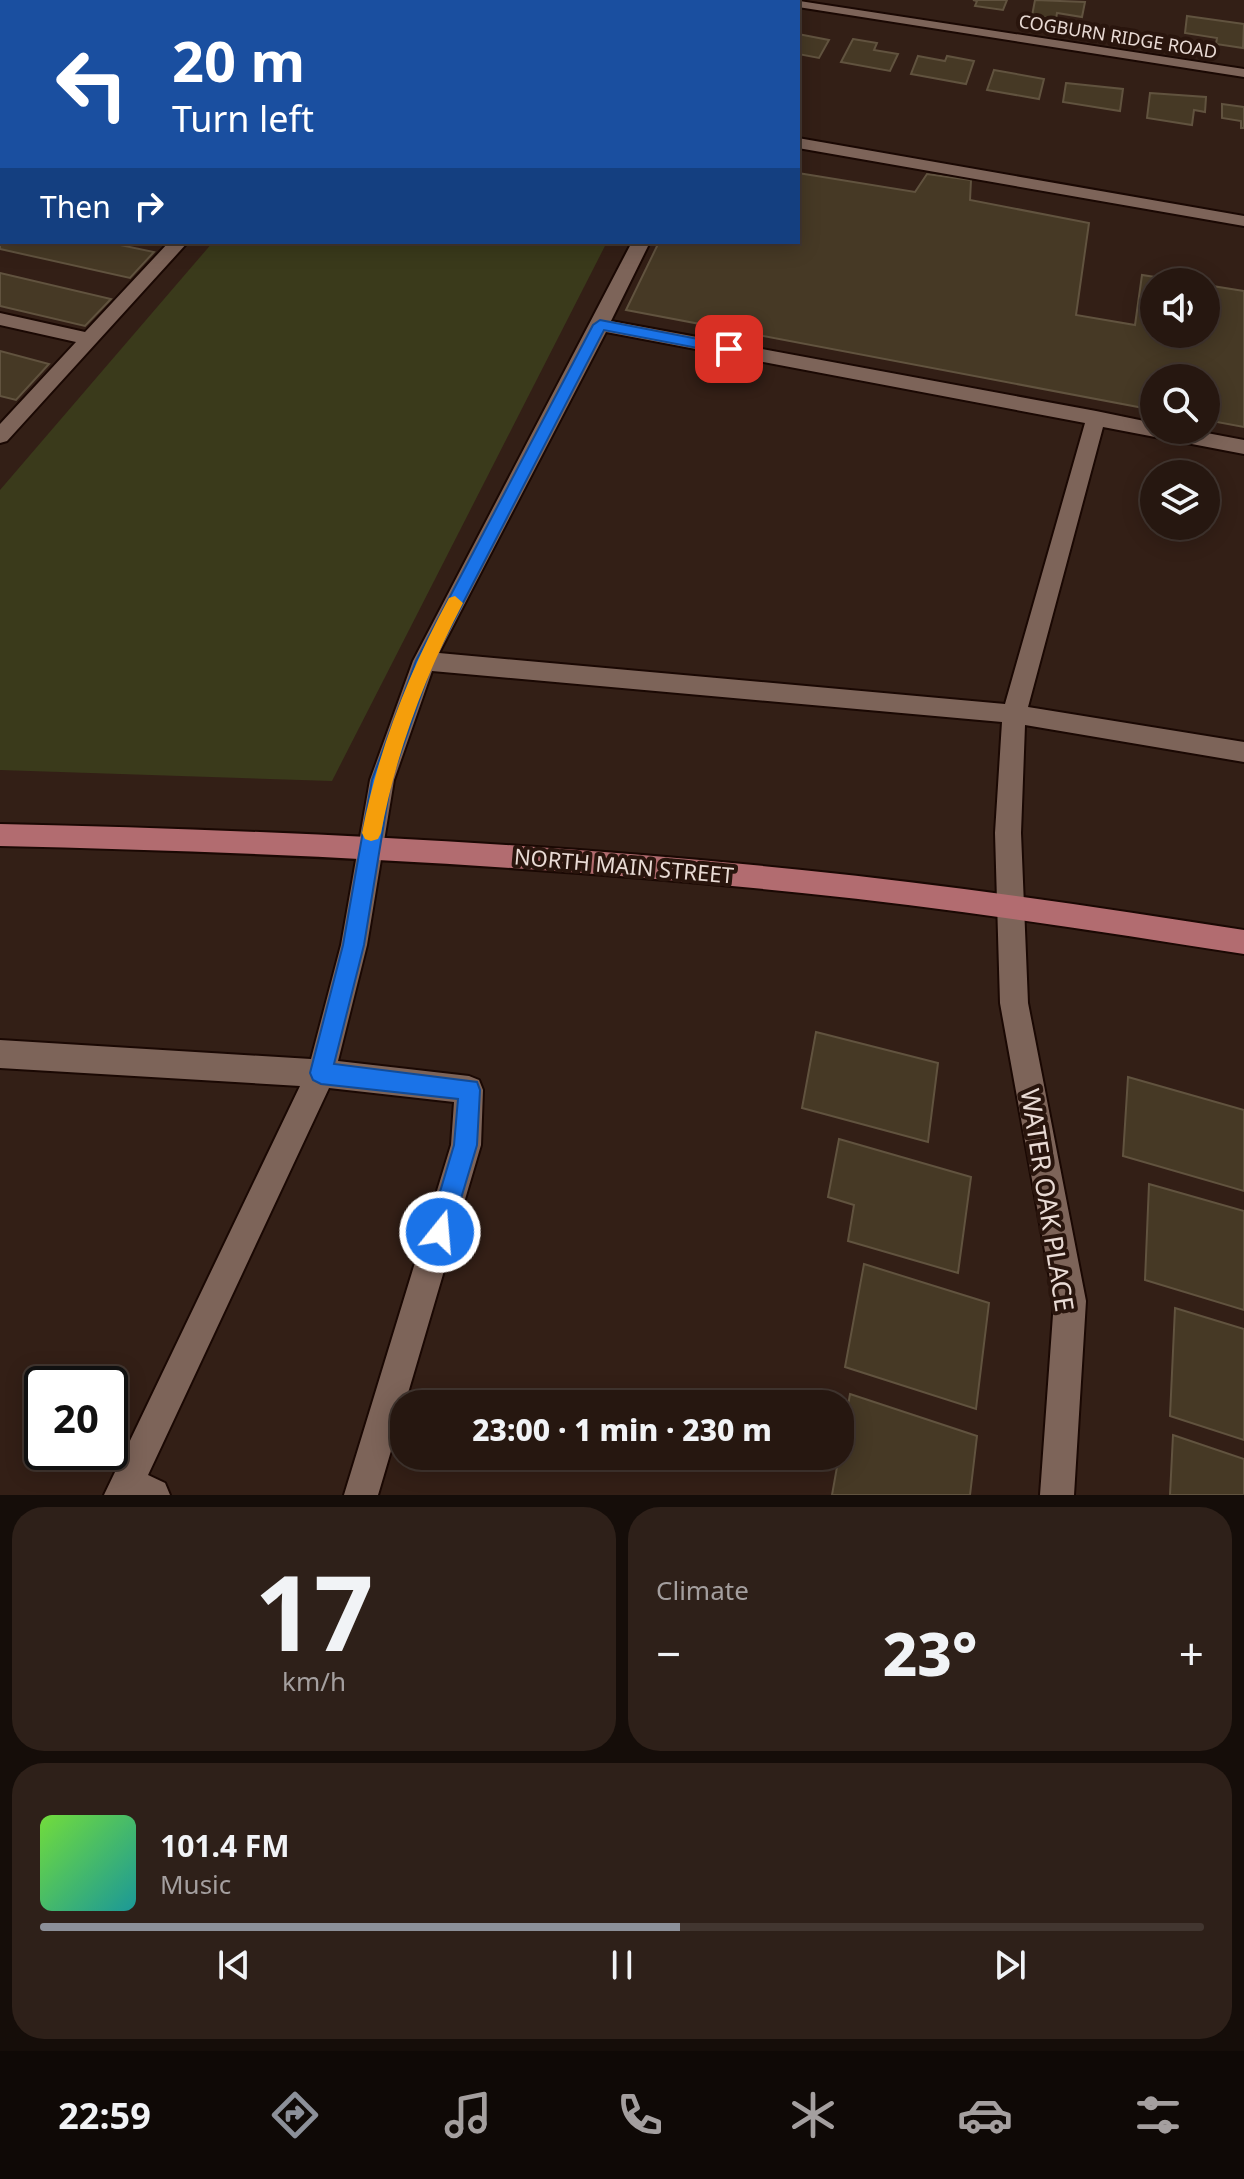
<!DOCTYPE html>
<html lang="en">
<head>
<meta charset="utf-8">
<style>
  :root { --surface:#261710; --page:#2e2019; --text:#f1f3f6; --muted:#a49f9f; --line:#423630; --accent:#8c9099 }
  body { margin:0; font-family:"Noto Sans",sans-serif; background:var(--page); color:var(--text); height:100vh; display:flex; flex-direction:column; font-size:30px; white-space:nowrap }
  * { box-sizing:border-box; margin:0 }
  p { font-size:26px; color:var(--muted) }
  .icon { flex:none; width:44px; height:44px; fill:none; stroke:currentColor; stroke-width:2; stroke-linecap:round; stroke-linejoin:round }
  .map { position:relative; height:1495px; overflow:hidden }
  .details { display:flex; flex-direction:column; gap:12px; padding:12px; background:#150d09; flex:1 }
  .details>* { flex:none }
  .banner { position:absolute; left:0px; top:0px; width:800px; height:244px; box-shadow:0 4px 20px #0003,0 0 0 2px var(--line); background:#1a4fa0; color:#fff; overflow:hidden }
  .controls { position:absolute; left:1140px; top:268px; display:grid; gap:16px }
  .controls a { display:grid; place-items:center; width:80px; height:80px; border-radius:50%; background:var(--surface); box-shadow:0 4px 20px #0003,0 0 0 2px var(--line); font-size:40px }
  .speed { position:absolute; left:24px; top:1366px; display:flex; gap:16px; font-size:40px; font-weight:700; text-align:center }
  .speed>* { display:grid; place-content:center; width:104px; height:104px; border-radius:50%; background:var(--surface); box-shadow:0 4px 20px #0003,0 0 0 2px var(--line); line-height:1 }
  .speed .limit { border:4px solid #111; border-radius:12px; background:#fff; color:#111 }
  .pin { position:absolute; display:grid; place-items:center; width:68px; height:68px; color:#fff; margin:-34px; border-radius:16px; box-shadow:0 4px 12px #0006 }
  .me { position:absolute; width:88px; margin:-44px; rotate:17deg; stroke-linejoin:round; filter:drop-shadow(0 0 6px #0008) }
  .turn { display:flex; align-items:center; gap:28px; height:168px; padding:0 40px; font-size:36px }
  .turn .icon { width:104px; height:104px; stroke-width:2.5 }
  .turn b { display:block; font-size:56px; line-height:68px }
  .then { display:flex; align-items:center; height:76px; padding:0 40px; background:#0003; gap:16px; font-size:30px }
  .big { font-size:60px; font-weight:800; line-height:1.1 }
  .details .tile { flex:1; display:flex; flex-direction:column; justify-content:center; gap:12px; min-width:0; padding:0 28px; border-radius:32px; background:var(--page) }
  .details .dial { align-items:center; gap:0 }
  .dial b { font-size:104px; line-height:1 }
  .song { display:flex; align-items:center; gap:24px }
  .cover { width:96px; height:96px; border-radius:12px; background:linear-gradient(135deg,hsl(100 70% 55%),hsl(180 70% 35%)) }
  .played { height:8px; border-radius:4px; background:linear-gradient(90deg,var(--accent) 55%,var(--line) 55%) }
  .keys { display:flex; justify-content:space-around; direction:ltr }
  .heat { display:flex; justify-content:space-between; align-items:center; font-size:44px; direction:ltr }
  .details .tiles { flex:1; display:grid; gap:12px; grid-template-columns:1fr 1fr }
  .tile:last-child { grid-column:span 2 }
  .trip { position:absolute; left:390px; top:1390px; width:464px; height:80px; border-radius:32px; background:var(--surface); box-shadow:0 4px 20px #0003,0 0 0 2px var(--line); font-weight:800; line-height:80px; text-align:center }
  .menu { display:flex; height:128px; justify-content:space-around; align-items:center; background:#0f0906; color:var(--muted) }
  .menu .icon { width:56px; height:56px }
  .menu .on { color:var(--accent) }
  .menu b { font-size:36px; color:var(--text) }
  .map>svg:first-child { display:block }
  .green { fill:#3a3a1b }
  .building { fill:#463925; stroke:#61533f; stroke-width:2 }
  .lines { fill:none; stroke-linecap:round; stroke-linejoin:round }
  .minor-casing { stroke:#1a0803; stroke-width:4 }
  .major-casing { stroke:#1a0803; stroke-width:4 }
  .minor { fill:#7d6459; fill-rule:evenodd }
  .major { fill:#b26c70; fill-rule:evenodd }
  .route { fill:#1a73e8; stroke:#114b97; stroke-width:2 }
  .slow { fill:#f59e0b }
  .labels { text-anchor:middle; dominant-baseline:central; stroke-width:8; stroke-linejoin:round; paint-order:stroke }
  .far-street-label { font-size:18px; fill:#e9dbd5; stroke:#29150d }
  .street-label { font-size:22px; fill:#e9dbd5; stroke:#29150d }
  .near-street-label { font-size:26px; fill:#e9dbd5; stroke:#29150d }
</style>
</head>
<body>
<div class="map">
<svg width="1244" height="1495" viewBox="0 0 1244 1495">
  <rect width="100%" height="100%" fill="#331f16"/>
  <path class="green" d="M213,242h394l-275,539 -332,-11v-280z"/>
  <g class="building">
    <path d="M973,0h34l-4,10 -28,-4 2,-5z"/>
    <path d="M1035,0l50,2 -3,15 -25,-4 -1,6 -24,-3z"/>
    <path d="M1187,16l57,8 -1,24 -27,-4 1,-6 -32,-5z"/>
    <path d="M798,34l31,6 -10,18 -21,-4z"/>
    <path d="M853,39l24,4 -3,7 24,4 -8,17 -49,-9z"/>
    <path d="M918,56l27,5 2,-5 27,5 -8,23 -55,-10z"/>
    <path d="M994,70l50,9 -5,20 -52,-9z"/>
    <path d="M1066,83l57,6 -3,22 -57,-9z"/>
    <path d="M1150,93l56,4 -1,15 -11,-2 -2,15 -45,-7z"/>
    <path d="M1222,104l22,3v21h-3v-7l-19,-3z"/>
    <path d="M798,173l117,19 12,-18 44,6 -1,20 119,23 -13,92 59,10 7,-50 45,7h-33v52h52v-49l38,6v136l-38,-7v-42h-52v32l-528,-100 33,-68h139z"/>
    <path d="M0,219l2,23h104l48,10 -24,26 -130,-29z"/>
    <path d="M0,273l111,26 -26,27 -85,-20z"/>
    <path d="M0,351l49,13 -33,36 -16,-4z"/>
    <path d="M816,1032l122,31 -10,79 -126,-34z"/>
    <path d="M1128,1077l116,33v81l-121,-35z"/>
    <path d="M839,1139l132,38 -13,96 -110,-32 6,-36 -26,-8z"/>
    <path d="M1149,1184l95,27v99l-99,-30z"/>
    <path d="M864,1264l125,39 -13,106 -131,-42z"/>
    <path d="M1175,1308l69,21v111l-74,-24z"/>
    <path d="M850,1394l127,42 -7,59h-138z"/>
    <path d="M1173,1435l71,24v36h-74z"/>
  </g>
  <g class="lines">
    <g class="minor-casing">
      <g id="minor">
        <path d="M793,0l451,69v8l-446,-70v-5h-6z"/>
        <rect x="0" y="61" width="2" height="8"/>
        <path d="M798,138l446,78v10l-446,-78z"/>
        <path d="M169,242h19l-181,199 -7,2v-19l76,-82 -76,-17v-12l85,19z"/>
        <path d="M632,242h18l-39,79 485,90 58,12v7h37l53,10v14l-141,-27 -75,280 216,35v20l-219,-37 -4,108 7,170 58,298 -12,194h-34l14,-194 -54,-298 -5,-170 7,-111 -570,-51 -38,109 -27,165 -29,116 131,15 10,4 4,10 -2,55 -103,350h-34l107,-350 3,-43 -125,-14 -181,387 17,8 5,12h-66l196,-409 -300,-18v-28l311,19 30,-114 29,-165 43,-119zM606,332l479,91 -80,281 -566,-51z"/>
      </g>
    </g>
    <g class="major-casing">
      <path id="major" d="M0,824c268,6 536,18 802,46 148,15 295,37 442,60v24c-147,-23 -294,-46 -442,-61 -266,-28 -534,-41 -802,-47z"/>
    </g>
    <use href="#minor" class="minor"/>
    <use href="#major" class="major"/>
  </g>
  <path class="route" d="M600,320l129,25 7,4 -7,5 -125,-24 -171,331 -42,119 -27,165 -30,119 143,18 3,8 -3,55 -26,87 -3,9 -8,3 -9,-3 -3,-9 26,-87 4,-46 -137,-15 -8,-4 -3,-7 33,-128 29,-165 44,-119 177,-336z"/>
  <path class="slow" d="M455,596l8,7c-38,73 -67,149 -82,230l-3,6 -7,2 -6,-2 -3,-6c16,-83 47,-161 87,-235z"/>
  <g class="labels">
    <g class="far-street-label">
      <text transform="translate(1118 36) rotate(9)">COGBURN RIDGE ROAD</text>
    </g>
    <g class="street-label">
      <text transform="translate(624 865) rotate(5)">NORTH MAIN STREET</text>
    </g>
    <g class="near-street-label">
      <text transform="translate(1048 1200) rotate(81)">WATER OAK PLACE</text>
    </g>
  </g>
</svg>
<div class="controls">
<a><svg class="icon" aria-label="sound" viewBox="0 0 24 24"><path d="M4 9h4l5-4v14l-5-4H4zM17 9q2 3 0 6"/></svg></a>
<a><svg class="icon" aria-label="search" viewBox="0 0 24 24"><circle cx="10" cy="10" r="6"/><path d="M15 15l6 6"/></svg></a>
<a><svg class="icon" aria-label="layers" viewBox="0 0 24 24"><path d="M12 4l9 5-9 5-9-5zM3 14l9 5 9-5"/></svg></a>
</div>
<div class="speed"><div class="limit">20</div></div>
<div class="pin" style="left:729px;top:349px;background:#d93025"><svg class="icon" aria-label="arrive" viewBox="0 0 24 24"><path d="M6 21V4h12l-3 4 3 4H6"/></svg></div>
<svg class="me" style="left:440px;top:1232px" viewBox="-20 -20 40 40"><circle r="17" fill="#1a73e8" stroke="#fff" stroke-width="3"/><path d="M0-11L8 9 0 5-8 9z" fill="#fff"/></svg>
<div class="trip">23:00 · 1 min · 230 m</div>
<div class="banner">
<div class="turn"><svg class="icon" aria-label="left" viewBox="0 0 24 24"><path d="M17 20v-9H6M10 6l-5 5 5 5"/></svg><div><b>20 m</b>Turn left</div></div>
<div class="then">Then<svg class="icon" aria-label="right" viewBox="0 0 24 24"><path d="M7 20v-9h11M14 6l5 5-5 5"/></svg></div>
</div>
</div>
<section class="details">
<div class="tiles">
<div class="tile dial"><b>17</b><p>km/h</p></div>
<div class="tile"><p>Climate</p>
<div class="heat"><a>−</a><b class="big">23°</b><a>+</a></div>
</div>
<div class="tile">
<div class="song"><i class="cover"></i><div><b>101.4 FM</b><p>Music</p></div></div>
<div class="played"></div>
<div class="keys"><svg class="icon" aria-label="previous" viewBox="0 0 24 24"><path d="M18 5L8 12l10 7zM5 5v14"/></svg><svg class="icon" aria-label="pause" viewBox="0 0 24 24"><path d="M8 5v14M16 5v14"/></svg><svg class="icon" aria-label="next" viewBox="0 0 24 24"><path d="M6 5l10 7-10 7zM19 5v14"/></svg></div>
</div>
</div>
</section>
<nav class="menu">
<b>22:59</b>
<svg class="icon on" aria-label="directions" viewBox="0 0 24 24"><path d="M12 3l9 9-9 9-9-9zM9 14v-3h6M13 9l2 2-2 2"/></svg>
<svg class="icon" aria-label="music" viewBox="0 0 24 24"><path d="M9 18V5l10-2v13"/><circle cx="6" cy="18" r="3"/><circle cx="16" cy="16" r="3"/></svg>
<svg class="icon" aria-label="phone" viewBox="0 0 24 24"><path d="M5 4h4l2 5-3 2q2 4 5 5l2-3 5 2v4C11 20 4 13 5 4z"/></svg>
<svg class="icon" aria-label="climate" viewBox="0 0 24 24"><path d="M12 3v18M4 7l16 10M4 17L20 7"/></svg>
<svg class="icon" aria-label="car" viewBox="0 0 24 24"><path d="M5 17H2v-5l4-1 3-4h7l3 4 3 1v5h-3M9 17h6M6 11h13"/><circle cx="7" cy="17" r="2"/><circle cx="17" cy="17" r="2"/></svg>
<svg class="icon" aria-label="filters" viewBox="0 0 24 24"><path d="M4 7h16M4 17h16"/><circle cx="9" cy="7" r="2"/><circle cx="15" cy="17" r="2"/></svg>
</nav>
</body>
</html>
